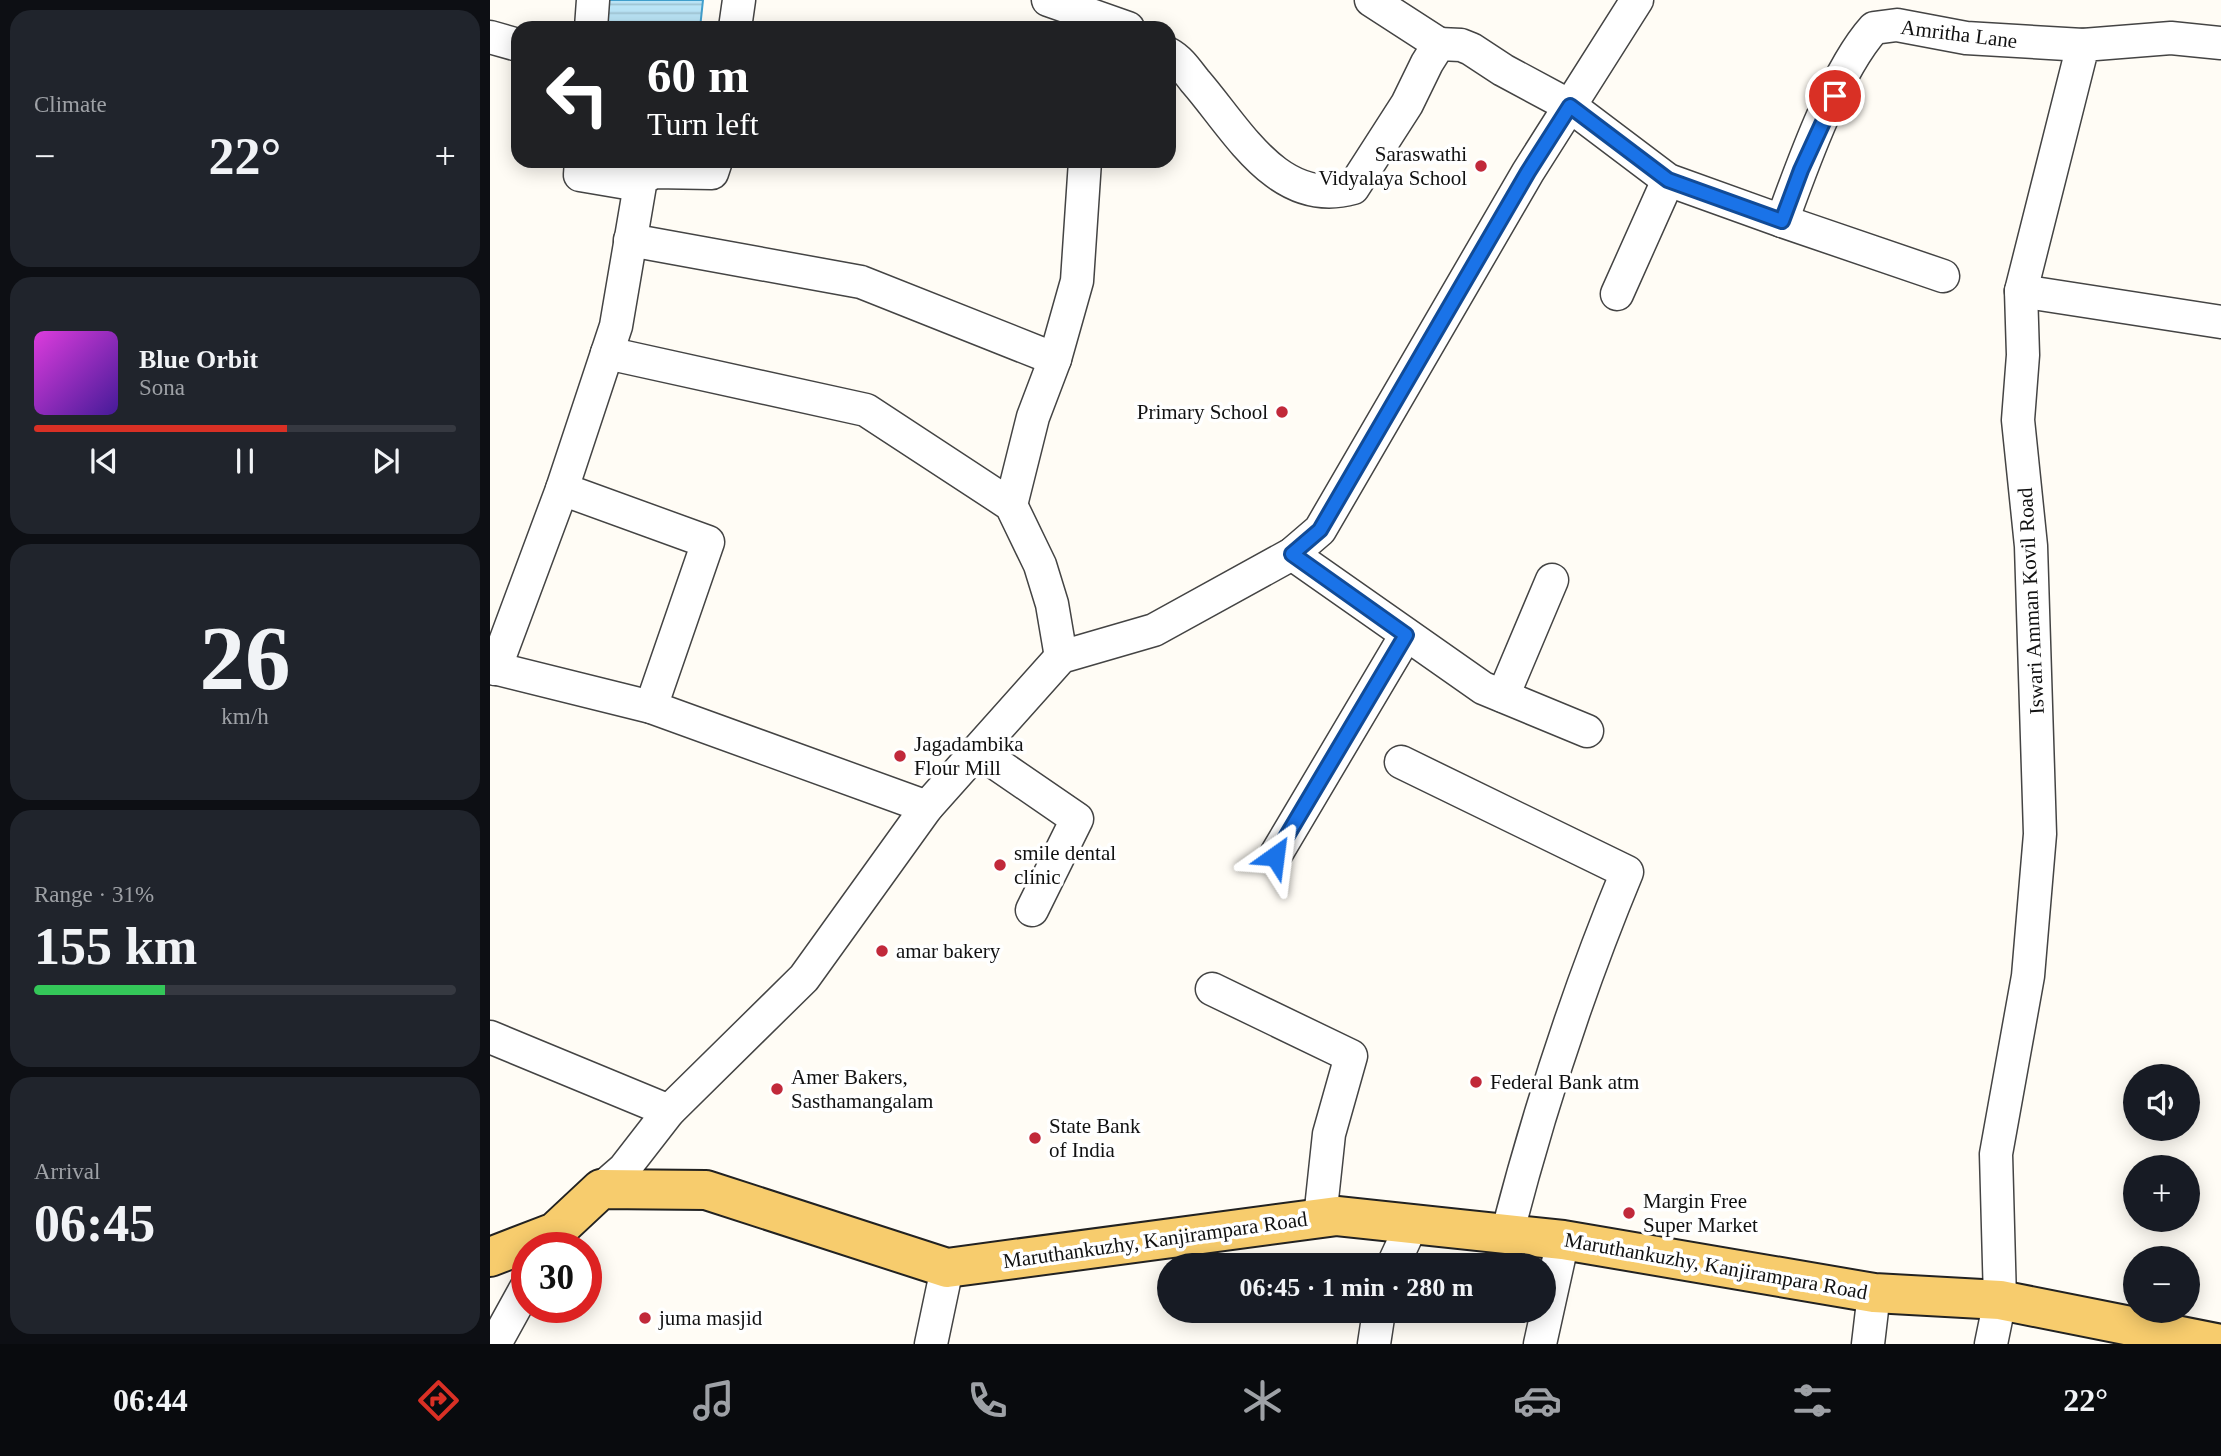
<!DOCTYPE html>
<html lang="en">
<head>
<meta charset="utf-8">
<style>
  :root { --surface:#171b24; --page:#20242c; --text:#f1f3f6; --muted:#9ea1a6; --line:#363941; --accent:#d93025 }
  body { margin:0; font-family:Georgia,serif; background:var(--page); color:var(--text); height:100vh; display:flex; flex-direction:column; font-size:26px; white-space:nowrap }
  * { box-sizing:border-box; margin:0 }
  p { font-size:23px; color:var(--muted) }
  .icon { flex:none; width:38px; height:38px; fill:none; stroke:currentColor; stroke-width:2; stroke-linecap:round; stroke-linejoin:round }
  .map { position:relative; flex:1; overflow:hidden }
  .drawer { display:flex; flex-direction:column; gap:10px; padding:10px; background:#0d0f14; width:490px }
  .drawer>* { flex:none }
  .top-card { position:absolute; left:21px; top:21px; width:665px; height:147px; border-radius:21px; box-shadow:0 4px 18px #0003; background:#202124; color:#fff; overflow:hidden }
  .buttons { position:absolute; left:1633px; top:1064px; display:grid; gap:14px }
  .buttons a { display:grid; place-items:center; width:77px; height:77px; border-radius:50%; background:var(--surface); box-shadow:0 4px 18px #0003; font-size:35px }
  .speed { position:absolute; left:21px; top:1232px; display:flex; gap:14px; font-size:35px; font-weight:700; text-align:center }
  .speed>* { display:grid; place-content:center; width:91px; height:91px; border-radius:50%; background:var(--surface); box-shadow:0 4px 18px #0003; line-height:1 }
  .speed .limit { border:10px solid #d22; background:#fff; color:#111 }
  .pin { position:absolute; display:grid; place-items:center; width:60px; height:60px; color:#fff; margin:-30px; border:4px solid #fff; border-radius:50%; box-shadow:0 2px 7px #0007 }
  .me { position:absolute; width:77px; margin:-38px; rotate:31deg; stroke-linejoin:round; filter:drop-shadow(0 0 5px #0008) }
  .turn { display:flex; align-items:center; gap:24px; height:147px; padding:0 21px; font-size:32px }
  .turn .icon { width:91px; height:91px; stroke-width:2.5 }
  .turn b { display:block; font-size:49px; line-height:60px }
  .big { font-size:52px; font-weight:800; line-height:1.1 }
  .drawer .card { flex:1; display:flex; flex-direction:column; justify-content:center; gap:10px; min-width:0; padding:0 24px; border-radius:21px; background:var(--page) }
  .drawer .dial { align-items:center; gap:0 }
  .dial b { font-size:91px; line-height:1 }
  .song { display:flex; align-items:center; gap:21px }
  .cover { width:84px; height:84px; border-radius:10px; background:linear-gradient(135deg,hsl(300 70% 55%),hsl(260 70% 35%)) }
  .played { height:7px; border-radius:4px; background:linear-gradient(90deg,var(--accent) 60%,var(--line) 60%) }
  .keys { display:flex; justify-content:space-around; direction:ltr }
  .heat { display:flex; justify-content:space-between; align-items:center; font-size:38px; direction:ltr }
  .charge { height:10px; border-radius:5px; background:linear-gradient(90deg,#34c759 31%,var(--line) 0) }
  .trip { position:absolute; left:667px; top:1253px; width:399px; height:70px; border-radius:35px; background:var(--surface); box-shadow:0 4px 18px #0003; font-weight:800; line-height:70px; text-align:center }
  .tab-bar { display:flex; height:112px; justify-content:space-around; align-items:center; background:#090b0e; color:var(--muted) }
  .tab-bar .icon { width:49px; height:49px }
  .tab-bar .current { color:var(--accent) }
  .tab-bar b { font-size:32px; color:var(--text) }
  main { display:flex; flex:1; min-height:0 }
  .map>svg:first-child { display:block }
  .water { fill:url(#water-rules); stroke:#419fcc; stroke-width:2 }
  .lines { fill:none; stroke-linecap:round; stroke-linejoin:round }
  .minor-casing { stroke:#444; stroke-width:35 }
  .major-casing { stroke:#222; stroke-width:42 }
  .minor { stroke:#fff; stroke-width:32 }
  .major { stroke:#f7cc6d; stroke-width:38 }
  .route-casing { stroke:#114b97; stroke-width:18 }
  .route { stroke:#1a73e8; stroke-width:12 }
  .poi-dot { fill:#c1293a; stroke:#fff; stroke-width:2.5 }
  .labels { text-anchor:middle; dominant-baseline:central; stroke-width:7; stroke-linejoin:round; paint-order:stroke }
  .street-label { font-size:21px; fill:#111; stroke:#fff }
  .poi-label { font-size:21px; fill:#111; stroke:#fff; text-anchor:start }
</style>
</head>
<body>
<main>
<section class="drawer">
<div class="card"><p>Climate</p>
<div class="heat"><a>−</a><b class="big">22°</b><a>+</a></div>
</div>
<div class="card">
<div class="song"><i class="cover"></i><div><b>Blue Orbit</b><p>Sona</p></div></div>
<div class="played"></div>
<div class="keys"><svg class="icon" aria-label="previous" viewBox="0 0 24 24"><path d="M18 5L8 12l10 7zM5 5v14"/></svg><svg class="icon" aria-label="pause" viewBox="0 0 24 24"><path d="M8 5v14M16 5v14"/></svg><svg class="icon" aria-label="next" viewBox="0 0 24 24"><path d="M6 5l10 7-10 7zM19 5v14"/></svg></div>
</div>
<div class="card dial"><b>26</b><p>km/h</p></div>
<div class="card"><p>Range · 31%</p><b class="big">155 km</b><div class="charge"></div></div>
<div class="card"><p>Arrival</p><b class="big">06:45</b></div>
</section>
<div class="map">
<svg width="1731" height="1344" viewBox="0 0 1731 1344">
  <defs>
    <pattern id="water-rules" width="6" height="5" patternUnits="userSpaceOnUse" patternTransform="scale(1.75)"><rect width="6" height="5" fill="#bae4f6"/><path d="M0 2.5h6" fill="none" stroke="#9fc3d2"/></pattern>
  </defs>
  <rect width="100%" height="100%" fill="#fffcf5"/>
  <path class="water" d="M103,0h110l-3,28h-109z"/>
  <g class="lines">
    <g class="minor-casing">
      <g id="minor">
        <path d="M558,0l80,28"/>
        <path d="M881,0l68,44"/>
        <path d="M101,28l2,-28"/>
        <path d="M245,28l4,-28"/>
        <path d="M0,37l28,8"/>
        <path d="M679,54c11,6 18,17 26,27 42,48 83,128 158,107l54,-84 20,-41 12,-19 22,1 10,4 32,21 67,36 98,74 114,41c20,-55 54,-151 92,-193l23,-3 69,13 117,7"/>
        <path d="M91,161l-1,14 59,10"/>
        <path d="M1292,221l161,55"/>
        <path d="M140,240l231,42 194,77"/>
        <path d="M1531,291l200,31"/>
        <path d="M1127,294l51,-114"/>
        <path d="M117,353l259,57 145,95 29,60 12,39 9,53"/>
        <path d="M72,489l146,53 -57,165"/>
        <path d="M521,505l22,-88 22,-58 22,-78 8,-120"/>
        <path d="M802,554l191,134 104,43"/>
        <path d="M0,667l161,40 276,100"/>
        <path d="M5,669l67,-180 54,-163 25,-147 13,-7 58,1 4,-12"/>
        <path d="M1013,696l49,-116"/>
        <path d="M488,751l99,68 -45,91"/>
        <path d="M911,762l226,110c-49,118 -88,238 -120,362"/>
        <path d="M785,856l131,-221"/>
        <path d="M722,989l139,67 -22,78 -9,84"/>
        <path d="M0,1037l179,74"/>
        <path d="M111,1189l23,-20 45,-58 135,-133 123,-171 134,-150 93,-27 138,-76 28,-24 208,-358 109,-172"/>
        <path d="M903,1265l19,-41"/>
        <path d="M5,1344l32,-58"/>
        <path d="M441,1344l16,-76"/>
        <path d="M884,1344l5,-33"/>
        <path d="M1050,1344l23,-104"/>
        <path d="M1378,1344l6,-51"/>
        <path d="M1501,1344l9,-44 -4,-146 32,-178 12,-142 -9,-288 -13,-126 5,-65 -2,-64 62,-246 88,-7 50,5"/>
      </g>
    </g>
    <g class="major-casing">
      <path id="major" d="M0,1257l65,-25 46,-43 105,1 241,78 390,-52 226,24 311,53 126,7 221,44"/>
    </g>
    <use href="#minor" class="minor"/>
    <use href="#major" class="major"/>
  </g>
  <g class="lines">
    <g class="route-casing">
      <path id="route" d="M785,856l131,-221 -114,-81 28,-24 208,-358 42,-66 98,74 114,41 19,-51 34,-74"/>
    </g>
    <use href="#route" class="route"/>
  </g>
  <g class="poi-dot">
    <circle cx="991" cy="166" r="7"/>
    <circle cx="792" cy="412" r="7"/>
    <circle cx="410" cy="756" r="7"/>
    <circle cx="510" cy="865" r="7"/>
    <circle cx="392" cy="951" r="7"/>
    <circle cx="986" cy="1082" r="7"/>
    <circle cx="287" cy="1089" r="7"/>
    <circle cx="545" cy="1138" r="7"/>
    <circle cx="1139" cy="1213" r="7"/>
    <circle cx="155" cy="1318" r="7"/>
  </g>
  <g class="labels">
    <g class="street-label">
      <text transform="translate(1469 34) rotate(7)">Amritha Lane</text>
      <text transform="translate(1541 601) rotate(-93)">Iswari Amman Kovil Road</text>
      <text transform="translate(665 1240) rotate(-8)">Maruthankuzhy, Kanjirampara Road</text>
      <text transform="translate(1226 1266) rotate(10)">Maruthankuzhy, Kanjirampara Road</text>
    </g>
    <g class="poi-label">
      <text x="977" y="154" text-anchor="end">Saraswathi<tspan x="977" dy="24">Vidyalaya School</tspan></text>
      <text x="778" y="412" text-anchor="end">Primary School</text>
      <text x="424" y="744">Jagadambika<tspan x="424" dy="24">Flour Mill</tspan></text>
      <text x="524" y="853">smile dental<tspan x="524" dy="24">clinic</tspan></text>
      <text x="406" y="951">amar bakery</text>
      <text x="301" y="1077">Amer Bakers,<tspan x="301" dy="24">Sasthamangalam</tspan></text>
      <text x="1000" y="1082">Federal Bank atm</text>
      <text x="559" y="1126">State Bank<tspan x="559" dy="24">of India</tspan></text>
      <text x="1153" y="1201">Margin Free<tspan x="1153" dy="24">Super Market</tspan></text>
      <text x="169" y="1318">juma masjid</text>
    </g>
  </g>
</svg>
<div class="buttons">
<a><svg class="icon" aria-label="sound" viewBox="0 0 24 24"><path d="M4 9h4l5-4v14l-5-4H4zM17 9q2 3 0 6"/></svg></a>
<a>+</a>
<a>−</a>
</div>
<div class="speed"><div class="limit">30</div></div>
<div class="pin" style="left:1345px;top:96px;background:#d93025"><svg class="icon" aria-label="arrive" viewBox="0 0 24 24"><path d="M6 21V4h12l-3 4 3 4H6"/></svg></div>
<svg class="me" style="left:785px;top:856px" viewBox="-20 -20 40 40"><path d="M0-17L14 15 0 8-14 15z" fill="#1a73e8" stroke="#fff" stroke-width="4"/></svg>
<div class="trip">06:45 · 1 min · 280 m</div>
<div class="top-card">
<div class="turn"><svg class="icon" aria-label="left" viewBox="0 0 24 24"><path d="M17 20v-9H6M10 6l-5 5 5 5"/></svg><div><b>60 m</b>Turn left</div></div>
</div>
</div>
</main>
<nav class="tab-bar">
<b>06:44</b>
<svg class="icon current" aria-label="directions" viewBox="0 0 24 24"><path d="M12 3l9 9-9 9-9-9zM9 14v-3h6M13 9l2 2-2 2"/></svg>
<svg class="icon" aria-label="music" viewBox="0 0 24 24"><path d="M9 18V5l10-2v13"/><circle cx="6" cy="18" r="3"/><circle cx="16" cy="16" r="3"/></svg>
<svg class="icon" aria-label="phone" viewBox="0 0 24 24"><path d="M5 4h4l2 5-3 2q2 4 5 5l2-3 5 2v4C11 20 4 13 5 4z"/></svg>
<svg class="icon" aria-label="climate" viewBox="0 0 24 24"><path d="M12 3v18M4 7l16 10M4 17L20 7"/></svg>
<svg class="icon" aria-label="car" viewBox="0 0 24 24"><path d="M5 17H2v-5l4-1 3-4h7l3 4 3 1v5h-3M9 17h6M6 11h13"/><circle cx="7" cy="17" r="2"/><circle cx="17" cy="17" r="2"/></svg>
<svg class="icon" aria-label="filters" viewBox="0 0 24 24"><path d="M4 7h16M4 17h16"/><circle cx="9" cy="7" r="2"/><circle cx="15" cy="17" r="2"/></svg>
<b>22°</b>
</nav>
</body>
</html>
